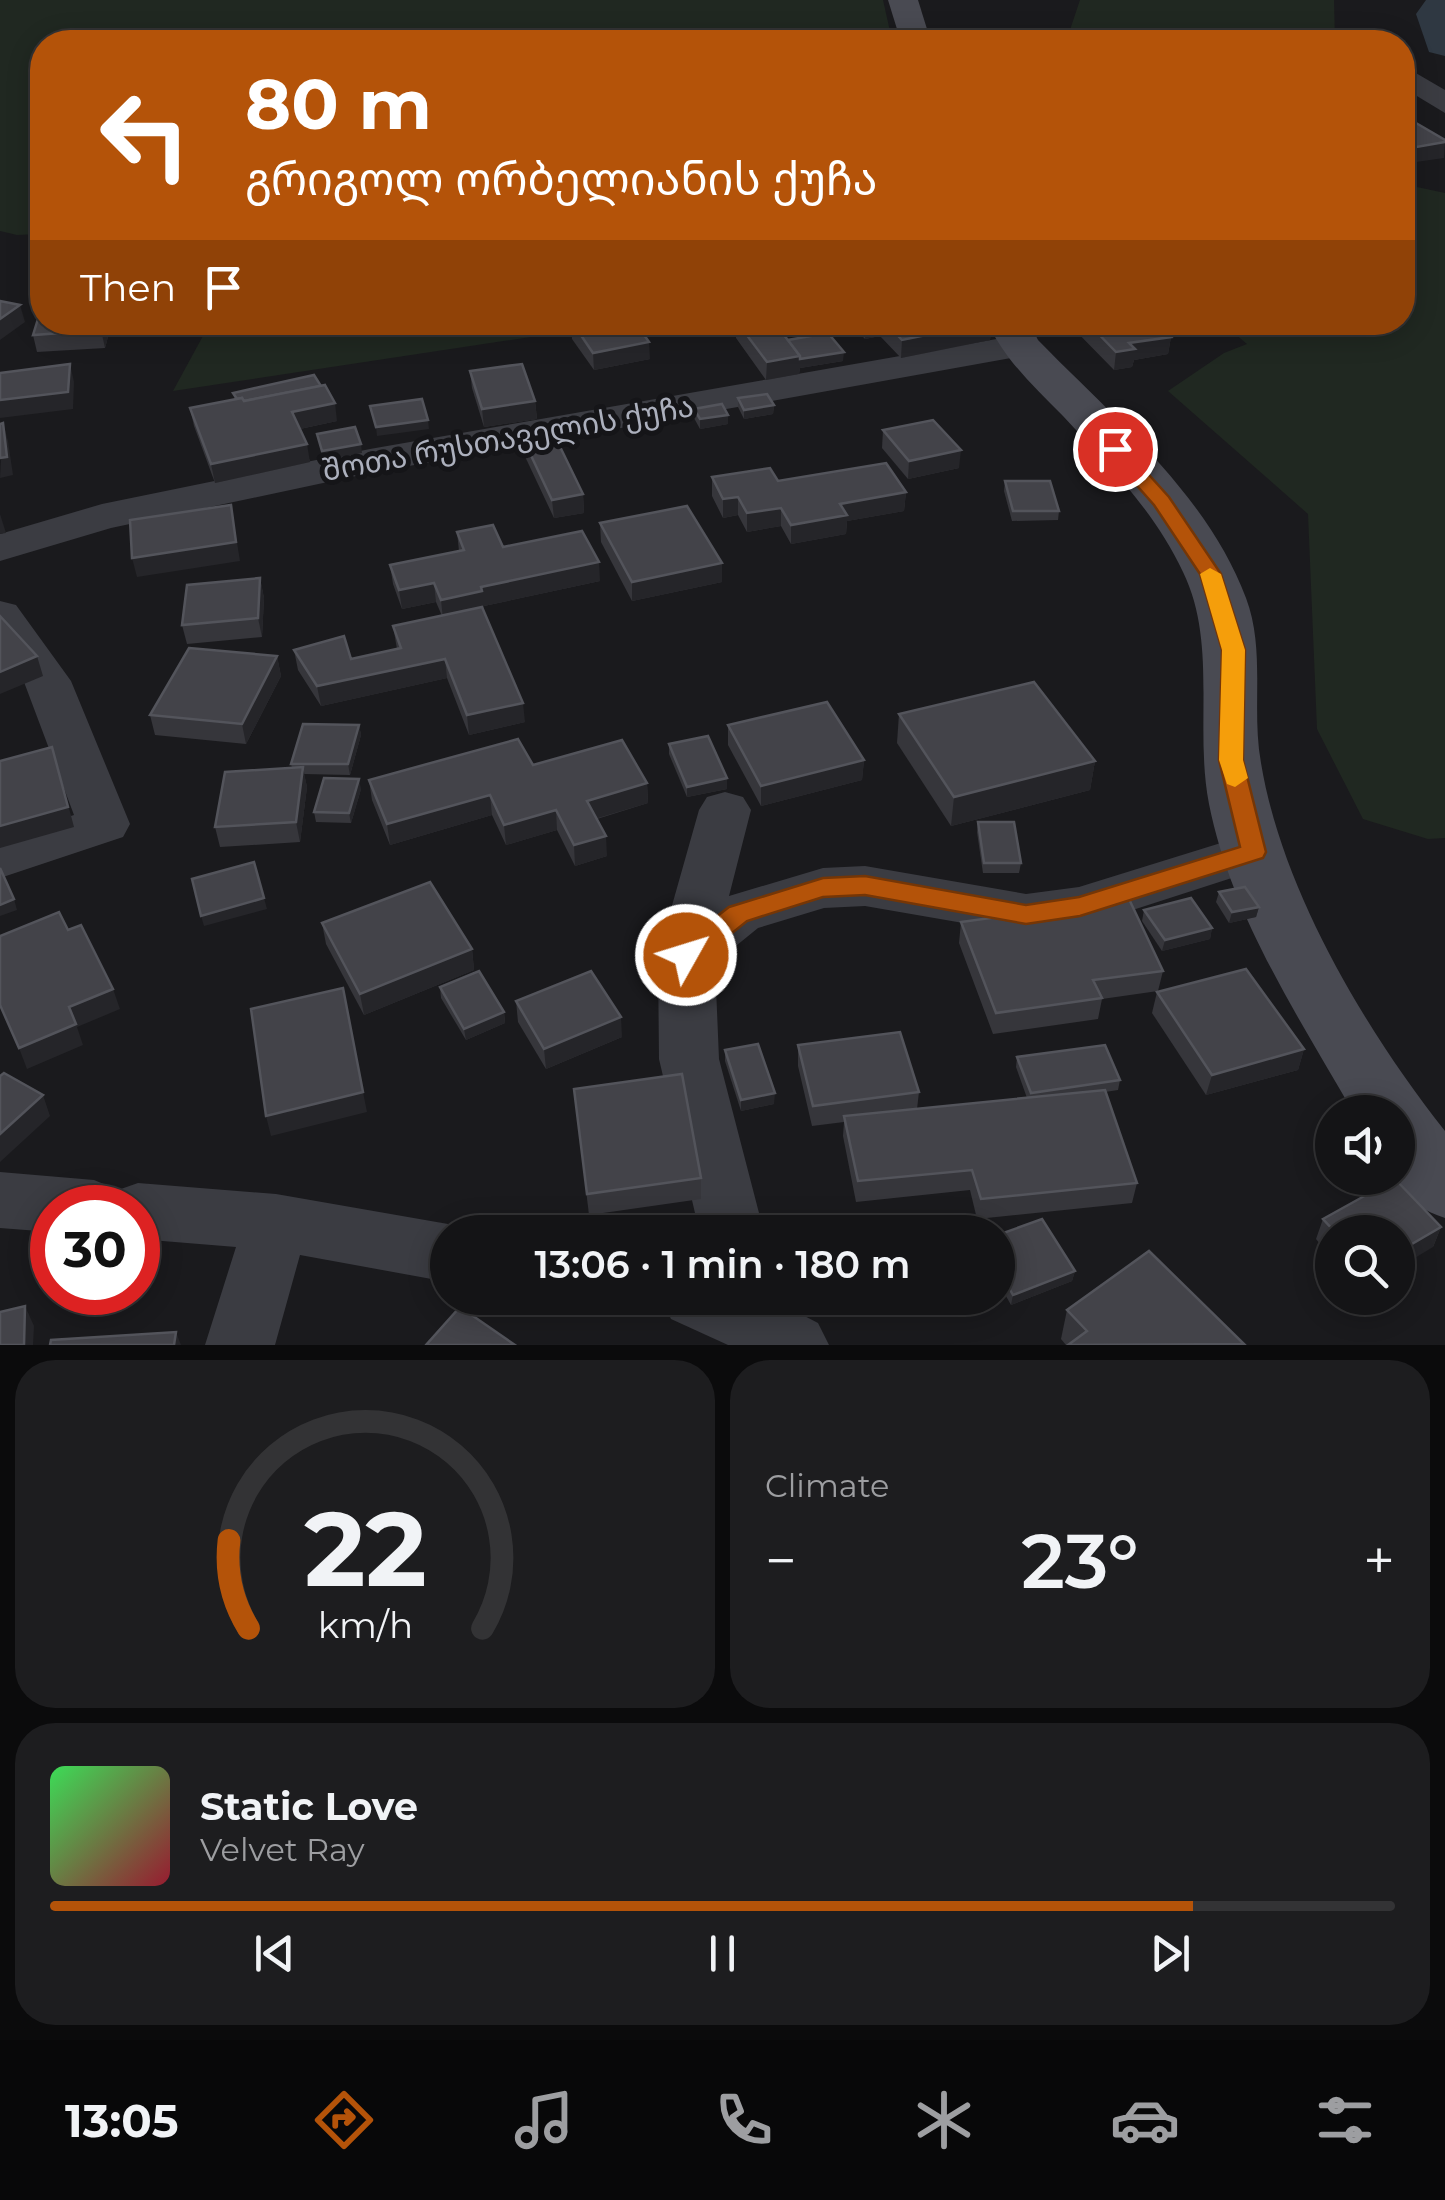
<!DOCTYPE html>
<html lang="en">
<head>
<meta charset="utf-8">
<style>
  :root { --surface:#141416; --page:#1d1d1f; --text:#f1f3f6; --muted:#9d9ea1; --line:#333335; --accent:#b45309 }
  body { margin:0; font-family:Montserrat,"Noto Sans Georgian",sans-serif; background:var(--page); color:var(--text); height:100vh; display:flex; flex-direction:column; font-size:38px; white-space:nowrap }
  * { box-sizing:border-box; margin:0 }
  p { font-size:32px; color:var(--muted) }
  .icon { flex:none; width:55px; height:55px; fill:none; stroke:currentColor; stroke-width:2; stroke-linecap:round; stroke-linejoin:round }
  .map { position:relative; height:1345px; overflow:hidden }
  .details { display:flex; flex-direction:column; gap:15px; padding:15px; background:#0b0b0c; flex:1 }
  .details>* { flex:none }
  .banner { position:absolute; left:30px; top:30px; width:1385px; height:305px; border-radius:40px; box-shadow:0 5px 25px #0003,0 0 0 2px var(--line); background:#b45309; color:#fff; overflow:hidden }
  .buttons { position:absolute; left:1315px; top:1095px; display:grid; gap:20px }
  .buttons a { display:grid; place-items:center; width:100px; height:100px; border-radius:50%; background:var(--surface); box-shadow:0 5px 25px #0003,0 0 0 2px var(--line); font-size:50px }
  .speed { position:absolute; left:30px; top:1185px; display:flex; gap:20px; font-size:50px; font-weight:700; text-align:center }
  .speed>* { display:grid; place-content:center; width:130px; height:130px; border-radius:50%; background:var(--surface); box-shadow:0 5px 25px #0003,0 0 0 2px var(--line); line-height:1 }
  .speed .limit { border:15px solid #d22; background:#fff; color:#111 }
  .pin { position:absolute; display:grid; place-items:center; width:85px; height:85px; color:#fff; margin:-42px; border:5px solid #fff; border-radius:50%; box-shadow:0 2px 10px #0007 }
  .me { position:absolute; width:110px; margin:-55px; rotate:51deg; stroke-linejoin:round; filter:drop-shadow(0 0 8px #0008) }
  .turn { display:flex; align-items:center; gap:35px; height:210px; padding:0 50px; font-size:45px }
  .turn .icon { width:130px; height:130px; stroke-width:2.5 }
  .turn b { display:block; font-size:70px; line-height:85px }
  .then { display:flex; align-items:center; height:95px; padding:0 50px; background:#0003; gap:20px; font-size:38px }
  .big { font-size:75px; font-weight:600; line-height:1.1 }
  .details .card { flex:1; display:flex; flex-direction:column; justify-content:center; gap:15px; min-width:0; padding:0 35px; border-radius:40px; background:var(--page) }
  .details .dial { align-items:center; gap:0 }
  .dial svg { height:260px; overflow:visible; fill:none; stroke:var(--line); stroke-width:7; stroke-linecap:round; text-anchor:middle }
  .dial text { fill:var(--text); stroke:none }
  .song { display:flex; align-items:center; gap:30px }
  .cover { width:120px; height:120px; border-radius:15px; background:linear-gradient(135deg,hsl(130 70% 55%),hsl(350 70% 35%)) }
  .played { height:10px; border-radius:5px; background:linear-gradient(90deg,var(--accent) 85%,var(--line) 85%) }
  .keys { display:flex; justify-content:space-around; direction:ltr }
  .heat { display:flex; justify-content:space-between; align-items:center; font-size:55px; direction:ltr }
  .details .tiles { flex:1; display:grid; gap:15px; grid-template-columns:1fr 1fr }
  .card:last-child { grid-column:span 2 }
  .trip { position:absolute; left:430px; top:1215px; width:585px; height:100px; border-radius:50px; background:var(--surface); box-shadow:0 5px 25px #0003,0 0 0 2px var(--line); font-weight:600; line-height:100px; text-align:center }
  .dock { display:flex; height:160px; justify-content:space-around; align-items:center; background:#080809; color:var(--muted) }
  .dock .icon { width:70px; height:70px }
  .dock .on { color:var(--accent) }
  .dock b { font-size:45px; color:var(--text) }
  .map>svg:first-child { display:block }
  .green { fill:#202821 }
  .lines { fill:none; stroke-linecap:round; stroke-linejoin:round }
  .river { fill:#2f3842; fill-rule:evenodd }
  .minor { fill:#3b3c42; fill-rule:evenodd }
  .secondary { fill:#494a52; fill-rule:evenodd }
  .wall { fill:#36363b }
  .shaded-wall { fill:#252529 }
  .building { fill:#434349; stroke:#53545b; stroke-width:2.5 }
  .route { fill:#b45309; stroke:#753606; stroke-width:2.5 }
  .slow { fill:#f59e0b }
  .labels { text-anchor:middle; dominant-baseline:central; stroke-width:10; stroke-linejoin:round; paint-order:stroke }
  .street-label { font-size:30px; fill:#acb0bd; stroke:#151518 }
</style>
</head>
<body>
<div class="map">
<svg width="1445" height="1345" viewBox="0 0 1445 1345">
  <rect width="100%" height="100%" fill="#1a1a1d"/>
  <g class="green">
    <path d="M0,0h883l9,40 -850,2v192l-25,1 -17,-4z"/>
    <path d="M1080,0h254l1,42h-269z"/>
    <path d="M1403,184l42,9v645l-17,1 -65,-20 -46,-90 -9,-215 -140,-123 56,-38 23,-9 -25,-21 180,-1z"/>
    <path d="M210,323h413l-450,68z"/>
  </g>
  <g class="lines">
    <path class="river" d="M1426,0h19v56l-16,-4 -13,-38z"/>
    <g class="minor">
      <path d="M1402,65l43,25v23l-43,-26z"/>
      <path d="M1020,335l13,3 5,8 -5,8 -663,119 -259,55 -111,33v-27l102,-30 268,-55z"/>
      <path d="M0,601l16,4 55,76 59,143 -7,13 -123,41v-39l74,-24 -50,-133 -24,-34z"/>
      <path d="M725,792l18,5 8,13 -22,86 94,-28 42,-2 161,28 53,-7 174,-54 19,6 8,13 -8,13 -192,62 -54,7 -161,-28 -41,2 -66,20 -43,35 4,96 40,154 -3,19h-66l5,-19 -36,-154 -1,-104 41,-145 8,-13z"/>
      <path d="M0,1172l94,8 24,10 20,-7 138,11 172,30 23,8h-23v50l-148,-27 -25,90h-70l31,-98 -98,-8v-31h-86v24l-52,-4z"/>
      <path d="M661,1298h109l48,25 11,22h-101l-57,-26z"/>
    </g>
    <g class="secondary">
      <path d="M888,0h30l13,42h-30z"/>
      <path d="M987,322h42l9,18c75,77 169,154 208,258 20,53 5,110 15,165 21,128 105,268 184,368v87c-60,-20 -47,-52 -47,-106h-45c-55,-96 -122,-197 -144,-308 -15,-77 9,-160 -26,-232 -28,-60 -75,-108 -120,-156 -29,-29 -58,-56 -76,-94z"/>
    </g>
  </g>
  <g class="wall">
    <path d="M42,322h70l-7,26 -68,4 -4,-17z"/>
    <path d="M571,322l79,37 -56,11 -22,-31z"/>
    <path d="M736,322h54v3l-12,2 10,13 55,21 -43,7 -1,6 -33,6 -30,-42z"/>
    <path d="M849,322h143l-2,18 -89,18 -21,-22 -15,3z"/>
    <path d="M1070,322h86l15,15 -3,17 -34,6 -2,7 -18,3 -45,-46z"/>
    <path d="M470,371l65,30 2,18 -53,8 -12,-39z"/>
    <path d="M233,393l104,28 -37,8 10,33 -95,21 -21,-57 -4,-18 45,-9z"/>
    <path d="M738,398l36,7 -1,9 -29,5 -6,-12z"/>
    <path d="M694,409l34,6v9l-28,5 -6,-11z"/>
    <path d="M519,430l64,64 1,19 -30,5 -33,-70z"/>
    <path d="M883,430l76,38 -51,11 -26,-31z"/>
    <path d="M712,477l66,4 128,11 -2,19 -57,10 -1,13 -55,10 -10,-18 -34,6 -9,-17 -15,3 -11,-22z"/>
    <path d="M1005,481l54,30 -1,9 -46,1 -8,-30z"/>
    <path d="M600,523l122,59 -90,19 -31,-59z"/>
    <path d="M457,532l143,49 -116,25 -1,4 42,112 -56,13 -22,-57 -126,28 -23,-36 -4,-20 57,9 46,-10 -4,-23 49,-10 -6,-14 -34,7 -9,-25 -3,-19 69,-14z"/>
    <path d="M260,578l4,20 -2,39 -75,7 -5,-19z"/>
    <path d="M277,656l4,20 -35,68 -91,-9 -5,-20z"/>
    <path d="M899,714l196,47 -5,29 -139,36 -54,-83z"/>
    <path d="M359,725l2,10 -11,40 -46,-1 3,13 -7,55 -80,5 -5,-20 77,-59 -1,-4z"/>
    <path d="M728,725l136,35 -2,20 -101,26 -33,-61z"/>
    <path d="M669,744l58,34v11l-40,8 -18,-43z"/>
    <path d="M533,765l114,18 1,20 -51,16 10,37 -32,10 -18,-36 -51,15 -14,-30 -102,30 -18,-45 -3,-20z"/>
    <path d="M361,789l-10,34 -35,-1 -2,-10z"/>
    <path d="M978,822l43,41 -2,10h-36l-6,-41z"/>
    <path d="M1219,892l40,15 -3,10 -27,6 -13,-21z"/>
    <path d="M1144,910l68,18 -2,11 -48,12 -20,-30z"/>
    <path d="M961,922l202,49 -5,20 -56,8 -4,20 -105,15 -34,-91z"/>
    <path d="M322,923l150,26 2,21 -110,45 -38,-71z"/>
    <path d="M440,987l64,25 1,11 -39,17 -25,-42z"/>
    <path d="M1157,992l147,57 -6,21 -92,25 -54,-82z"/>
    <path d="M516,1001l106,36 -76,32 -28,-47z"/>
    <path d="M798,1045l121,47 -2,17 110,-11 -11,-31 1,-10 103,23 -2,10 -13,2 32,91 -5,20 -155,16 -7,-29 -114,12 -13,-66 1,-14 -32,4 -14,-60z"/>
    <path d="M725,1050l49,54 -33,7 -16,-50z"/>
    <path d="M574,1089l127,89v21l-112,16z"/>
    <path d="M1323,1219l118,8 -8,20 -35,-15h-66v26l-16,-19z"/>
    <path d="M998,1235l77,36 -3,10 -61,24 -13,-23z"/>
    <path d="M1067,1310l176,35h-177l-5,-6z"/>
  </g>
  <g class="shaded-wall">
    <path d="M1445,142l-1,16 -42,6 3,-15z"/>
    <path d="M20,305l5,17 -25,18v-21z"/>
    <path d="M103,322h9l-7,26 -4,-18z"/>
    <path d="M772,322h18v3l-19,4z"/>
    <path d="M866,322h15l-1,14 -15,3z"/>
    <path d="M992,322l-2,18 -89,18 1,-18z"/>
    <path d="M1171,337l-3,17 -34,6 -2,7 -18,3 2,-18 13,-9z"/>
    <path d="M649,342l1,17 -56,11 -1,-17z"/>
    <path d="M844,352l-1,9 -43,7 -1,6 -33,6 1,-18 33,-6z"/>
    <path d="M70,364l4,18 -1,27 -73,9v-18z"/>
    <path d="M535,401l2,18 -53,8 -2,-18z"/>
    <path d="M335,403l2,18 -42,9 -3,-18z"/>
    <path d="M774,405l-1,9 -29,5v-9z"/>
    <path d="M728,415v9l-28,5v-10z"/>
    <path d="M428,420l1,9 -52,7 -1,-9z"/>
    <path d="M3,423l5,18 5,34 -13,3z"/>
    <path d="M307,444l3,18 -95,21 -4,-19z"/>
    <path d="M361,444l1,9 -38,7 -2,-9z"/>
    <path d="M961,450l-2,18 -51,11 1,-18z"/>
    <path d="M906,492l-2,19 -57,10 -1,13 -55,10v-19l49,-21z"/>
    <path d="M583,494l1,19 -30,5 -2,-18z"/>
    <path d="M738,497v18l-15,3v-19z"/>
    <path d="M231,505l9,56 -103,16 -5,-19z"/>
    <path d="M781,508v18l-34,6v-19z"/>
    <path d="M0,514l6,19 -6,1z"/>
    <path d="M599,562l1,19 -116,25v4l-41,9 -2,-19 40,-13z"/>
    <path d="M722,563v19l-90,19v-19z"/>
    <path d="M260,578l4,20 -2,39 -4,-19z"/>
    <path d="M434,583l2,19 -34,7 -3,-19z"/>
    <path d="M37,656l6,20 -43,18v-22z"/>
    <path d="M277,656l4,20 -35,68 -4,-20z"/>
    <path d="M445,659l2,19 -126,28 -4,-20z"/>
    <path d="M523,703l2,19 -56,13 -2,-20z"/>
    <path d="M359,725l2,10 -11,40 -2,-11z"/>
    <path d="M864,760l-2,20 -101,26v-20z"/>
    <path d="M1095,761l-5,29 -139,36 3,-29z"/>
    <path d="M58,767l16,60 -74,21v-22z"/>
    <path d="M303,767l4,20 -7,55 -4,-20z"/>
    <path d="M727,778v11l-40,8v-10z"/>
    <path d="M359,779l2,10 -10,34 -2,-10z"/>
    <path d="M647,783l1,20 -60,18 -1,-20z"/>
    <path d="M490,795l2,20 -102,30 -3,-21z"/>
    <path d="M556,810l1,20 -51,15 -2,-20z"/>
    <path d="M606,836l1,20 -32,10 -1,-21z"/>
    <path d="M264,898l3,11 -63,17 -3,-10z"/>
    <path d="M14,899l3,11 -17,6v-11z"/>
    <path d="M1259,907l-3,10 -27,6 3,-11z"/>
    <path d="M1212,928l-2,11 -48,12 3,-11z"/>
    <path d="M472,949l2,21 -110,45 -4,-21z"/>
    <path d="M113,989l7,20 -43,18 6,18 -56,24 -8,-21 50,-41z"/>
    <path d="M504,1012l1,11 -39,17 -2,-11z"/>
    <path d="M621,1017l1,20 -76,32 -2,-20z"/>
    <path d="M1304,1049l-6,21 -92,25 6,-20z"/>
    <path d="M363,1092l4,20 -96,24 -5,-20z"/>
    <path d="M775,1093l-1,11 -33,7v-11z"/>
    <path d="M43,1095l7,21 -50,46v-28z"/>
    <path d="M1441,1227l-8,20 -35,21v-16z"/>
    <path d="M1075,1271l-3,10 -61,24 2,-10z"/>
    <path d="M25,1306l9,20 -1,19h-9z"/>
    <path d="M176,1332l5,13h-7z"/>
  </g>
  <g class="building">
    <path d="M1416,123l29,17v2l-40,7 -3,-2v-22z"/>
    <path d="M0,301l20,4 -20,14z"/>
    <path d="M42,306v16h61l-2,8 -68,5z"/>
    <path d="M572,322h63l14,20 -56,11z"/>
    <path d="M737,322h37l26,34 -33,6z"/>
    <path d="M885,322h106l-89,18z"/>
    <path d="M1087,322h69l15,15 -42,6 6,6 -19,3z"/>
    <path d="M828,333l16,19 -44,7v-3l-12,-16z"/>
    <path d="M70,364l-2,28 -68,8v-27z"/>
    <path d="M522,364l13,37 -53,8 -12,-38z"/>
    <path d="M314,375l7,11 -77,15 -2,-3 -5,1 -4,-6z"/>
    <path d="M325,385l10,18 -43,9 15,32 -96,20 -21,-56 52,-10 2,3z"/>
    <path d="M767,394l7,11 -30,5 -6,-12z"/>
    <path d="M422,399l6,21 -52,7 -6,-21z"/>
    <path d="M722,404l6,11 -28,4 -6,-10z"/>
    <path d="M933,420l28,30 -52,11 -26,-31z"/>
    <path d="M3,423l4,34 -7,1v-34z"/>
    <path d="M549,424l34,70 -31,6 -33,-70z"/>
    <path d="M355,427l6,17 -39,7 -5,-17z"/>
    <path d="M886,463l20,29 -66,12 7,11 -56,10 -10,-17 -34,5 -9,-16 -15,2 -11,-22 58,-9 8,13z"/>
    <path d="M1005,481h45l9,30h-46z"/>
    <path d="M231,505l5,37 -104,16 -2,-38z"/>
    <path d="M687,506l35,57 -90,19 -32,-59z"/>
    <path d="M493,525l10,22 79,-16 17,31 -118,25 1,4 -41,9 -7,-17 -35,7 -9,-25 74,-15 -7,-18z"/>
    <path d="M260,578l-2,40 -76,7 5,-40z"/>
    <path d="M482,607l41,96 -56,12 -22,-56 -128,27 -23,-36 50,-14 7,23 50,-11 -8,-22z"/>
    <path d="M0,616l37,40 -37,16z"/>
    <path d="M189,648l88,8 -35,68 -92,-9z"/>
    <path d="M1034,682l61,79 -141,36 -55,-83z"/>
    <path d="M827,702l37,58 -103,26 -33,-61z"/>
    <path d="M303,724l56,1 -11,39h-57z"/>
    <path d="M708,736l19,42 -40,9 -18,-43z"/>
    <path d="M518,739l15,26 89,-25 25,43 -60,18 19,35 -32,9 -18,-35 -52,15 -14,-30 -103,29 -18,-44z"/>
    <path d="M52,747l16,60 -68,19v-65z"/>
    <path d="M303,767l-7,55 -81,5 10,-55z"/>
    <path d="M324,778l35,1 -10,34 -35,-1z"/>
    <path d="M978,822h36l7,41h-37z"/>
    <path d="M254,862l10,36 -63,18 -9,-37z"/>
    <path d="M0,868l14,31 -14,6z"/>
    <path d="M430,882l42,67 -112,45 -38,-71z"/>
    <path d="M1245,887l14,20 -27,5 -13,-20z"/>
    <path d="M1191,898l21,30 -47,12 -21,-30z"/>
    <path d="M1129,899l34,72 -70,9 9,18 -106,15 -35,-91z"/>
    <path d="M59,912l9,18 13,-5 32,64 -44,18 7,17 -57,24 -19,-43v-69z"/>
    <path d="M1246,969l58,80 -92,26 -55,-83z"/>
    <path d="M479,971l25,41 -40,17 -24,-42z"/>
    <path d="M591,971l30,46 -77,32 -28,-48z"/>
    <path d="M343,988l20,104 -97,24 -15,-107z"/>
    <path d="M900,1032l19,60 -106,14 -15,-61z"/>
    <path d="M758,1044l17,49 -34,7 -16,-50z"/>
    <path d="M1105,1045l15,35 -89,13 -14,-36z"/>
    <path d="M4,1073l39,22 -43,39v-58z"/>
    <path d="M682,1074l19,104 -114,16 -13,-105z"/>
    <path d="M1105,1090l32,93 -156,16 -9,-29 -114,11 -14,-65z"/>
    <path d="M1395,1179l46,48 -43,25v-20h-63l-12,-13z"/>
    <path d="M1042,1219l33,52 -62,24 -15,-27v-33z"/>
    <path d="M1149,1251l95,93 -176,1 19,-14 -20,-21z"/>
    <path d="M25,1306l-1,39h-24v-33z"/>
    <path d="M460,1307l55,38h-89z"/>
    <path d="M176,1332l-2,13h-124l1,-5z"/>
  </g>
  <path class="route" d="M1108,445h14l47,52 52,77 24,76 -2,110 23,92 -3,6 -183,58 -54,8 -161,-29 -42,2 -76,24 -51,41h-20l-4,-7 4,-7 53,-41 94,-29 42,-2 161,29 53,-8 161,-50 -21,-87 3,-110 -22,-76 -46,-69 -46,-52z"/>
  <path class="slow" d="M1210,568l11,6 24,76 -2,110 5,18 -13,9 -8,-3 -8,-24 3,-110 -22,-76z"/>
  <g class="labels">
    <g class="street-label">
      <text transform="translate(508 438) rotate(-10)">შოთა რუსთაველის ქუჩა</text>
    </g>
  </g>
</svg>
<div class="buttons">
<a><svg class="icon" aria-label="sound" viewBox="0 0 24 24"><path d="M4 9h4l5-4v14l-5-4H4zM17 9q2 3 0 6"/></svg></a>
<a><svg class="icon" aria-label="search" viewBox="0 0 24 24"><circle cx="10" cy="10" r="6"/><path d="M15 15l6 6"/></svg></a>
</div>
<div class="speed"><div class="limit">30</div></div>
<div class="pin" style="left:1115px;top:449px;background:#d93025"><svg class="icon" aria-label="arrive" viewBox="0 0 24 24"><path d="M6 21V4h12l-3 4 3 4H6"/></svg></div>
<svg class="me" style="left:686px;top:955px" viewBox="-20 -20 40 40"><circle r="17" fill="#b45309" stroke="#fff" stroke-width="3"/><path d="M0-11L8 9 0 5-8 9z" fill="#fff"/></svg>
<div class="trip">13:06 · 1 min · 180 m</div>
<div class="banner">
<div class="turn"><svg class="icon" aria-label="left" viewBox="0 0 24 24"><path d="M17 20v-9H6M10 6l-5 5 5 5"/></svg><div><b>80 m</b>გრიგოლ ორბელიანის ქუჩა</div></div>
<div class="then">Then<svg class="icon" aria-label="arrive" viewBox="0 0 24 24"><path d="M6 21V4h12l-3 4 3 4H6"/></svg></div>
</div>
</div>
<section class="details">
<div class="tiles">
<div class="card dial"><svg viewBox="0 0 100 80">
<path d="M14 69A42 42 0 1 1 86 69"/>
<path d="M14 69A42 42 0 0 1 8 42" stroke="#b45309"/>
<text x="50" y="56" font-size="32" font-weight="700">22</text>
<text x="50" y="72" font-size="11">km/h</text>
</svg></div>
<div class="card"><p>Climate</p>
<div class="heat"><a>−</a><b class="big">23°</b><a>+</a></div>
</div>
<div class="card">
<div class="song"><i class="cover"></i><div><b>Static Love</b><p>Velvet Ray</p></div></div>
<div class="played"></div>
<div class="keys"><svg class="icon" aria-label="previous" viewBox="0 0 24 24"><path d="M18 5L8 12l10 7zM5 5v14"/></svg><svg class="icon" aria-label="pause" viewBox="0 0 24 24"><path d="M8 5v14M16 5v14"/></svg><svg class="icon" aria-label="next" viewBox="0 0 24 24"><path d="M6 5l10 7-10 7zM19 5v14"/></svg></div>
</div>
</div>
</section>
<nav class="dock">
<b>13:05</b>
<svg class="icon on" aria-label="directions" viewBox="0 0 24 24"><path d="M12 3l9 9-9 9-9-9zM9 14v-3h6M13 9l2 2-2 2"/></svg>
<svg class="icon" aria-label="music" viewBox="0 0 24 24"><path d="M9 18V5l10-2v13"/><circle cx="6" cy="18" r="3"/><circle cx="16" cy="16" r="3"/></svg>
<svg class="icon" aria-label="phone" viewBox="0 0 24 24"><path d="M5 4h4l2 5-3 2q2 4 5 5l2-3 5 2v4C11 20 4 13 5 4z"/></svg>
<svg class="icon" aria-label="climate" viewBox="0 0 24 24"><path d="M12 3v18M4 7l16 10M4 17L20 7"/></svg>
<svg class="icon" aria-label="car" viewBox="0 0 24 24"><path d="M5 17H2v-5l4-1 3-4h7l3 4 3 1v5h-3M9 17h6M6 11h13"/><circle cx="7" cy="17" r="2"/><circle cx="17" cy="17" r="2"/></svg>
<svg class="icon" aria-label="filters" viewBox="0 0 24 24"><path d="M4 7h16M4 17h16"/><circle cx="9" cy="7" r="2"/><circle cx="15" cy="17" r="2"/></svg>
</nav>
</body>
</html>
